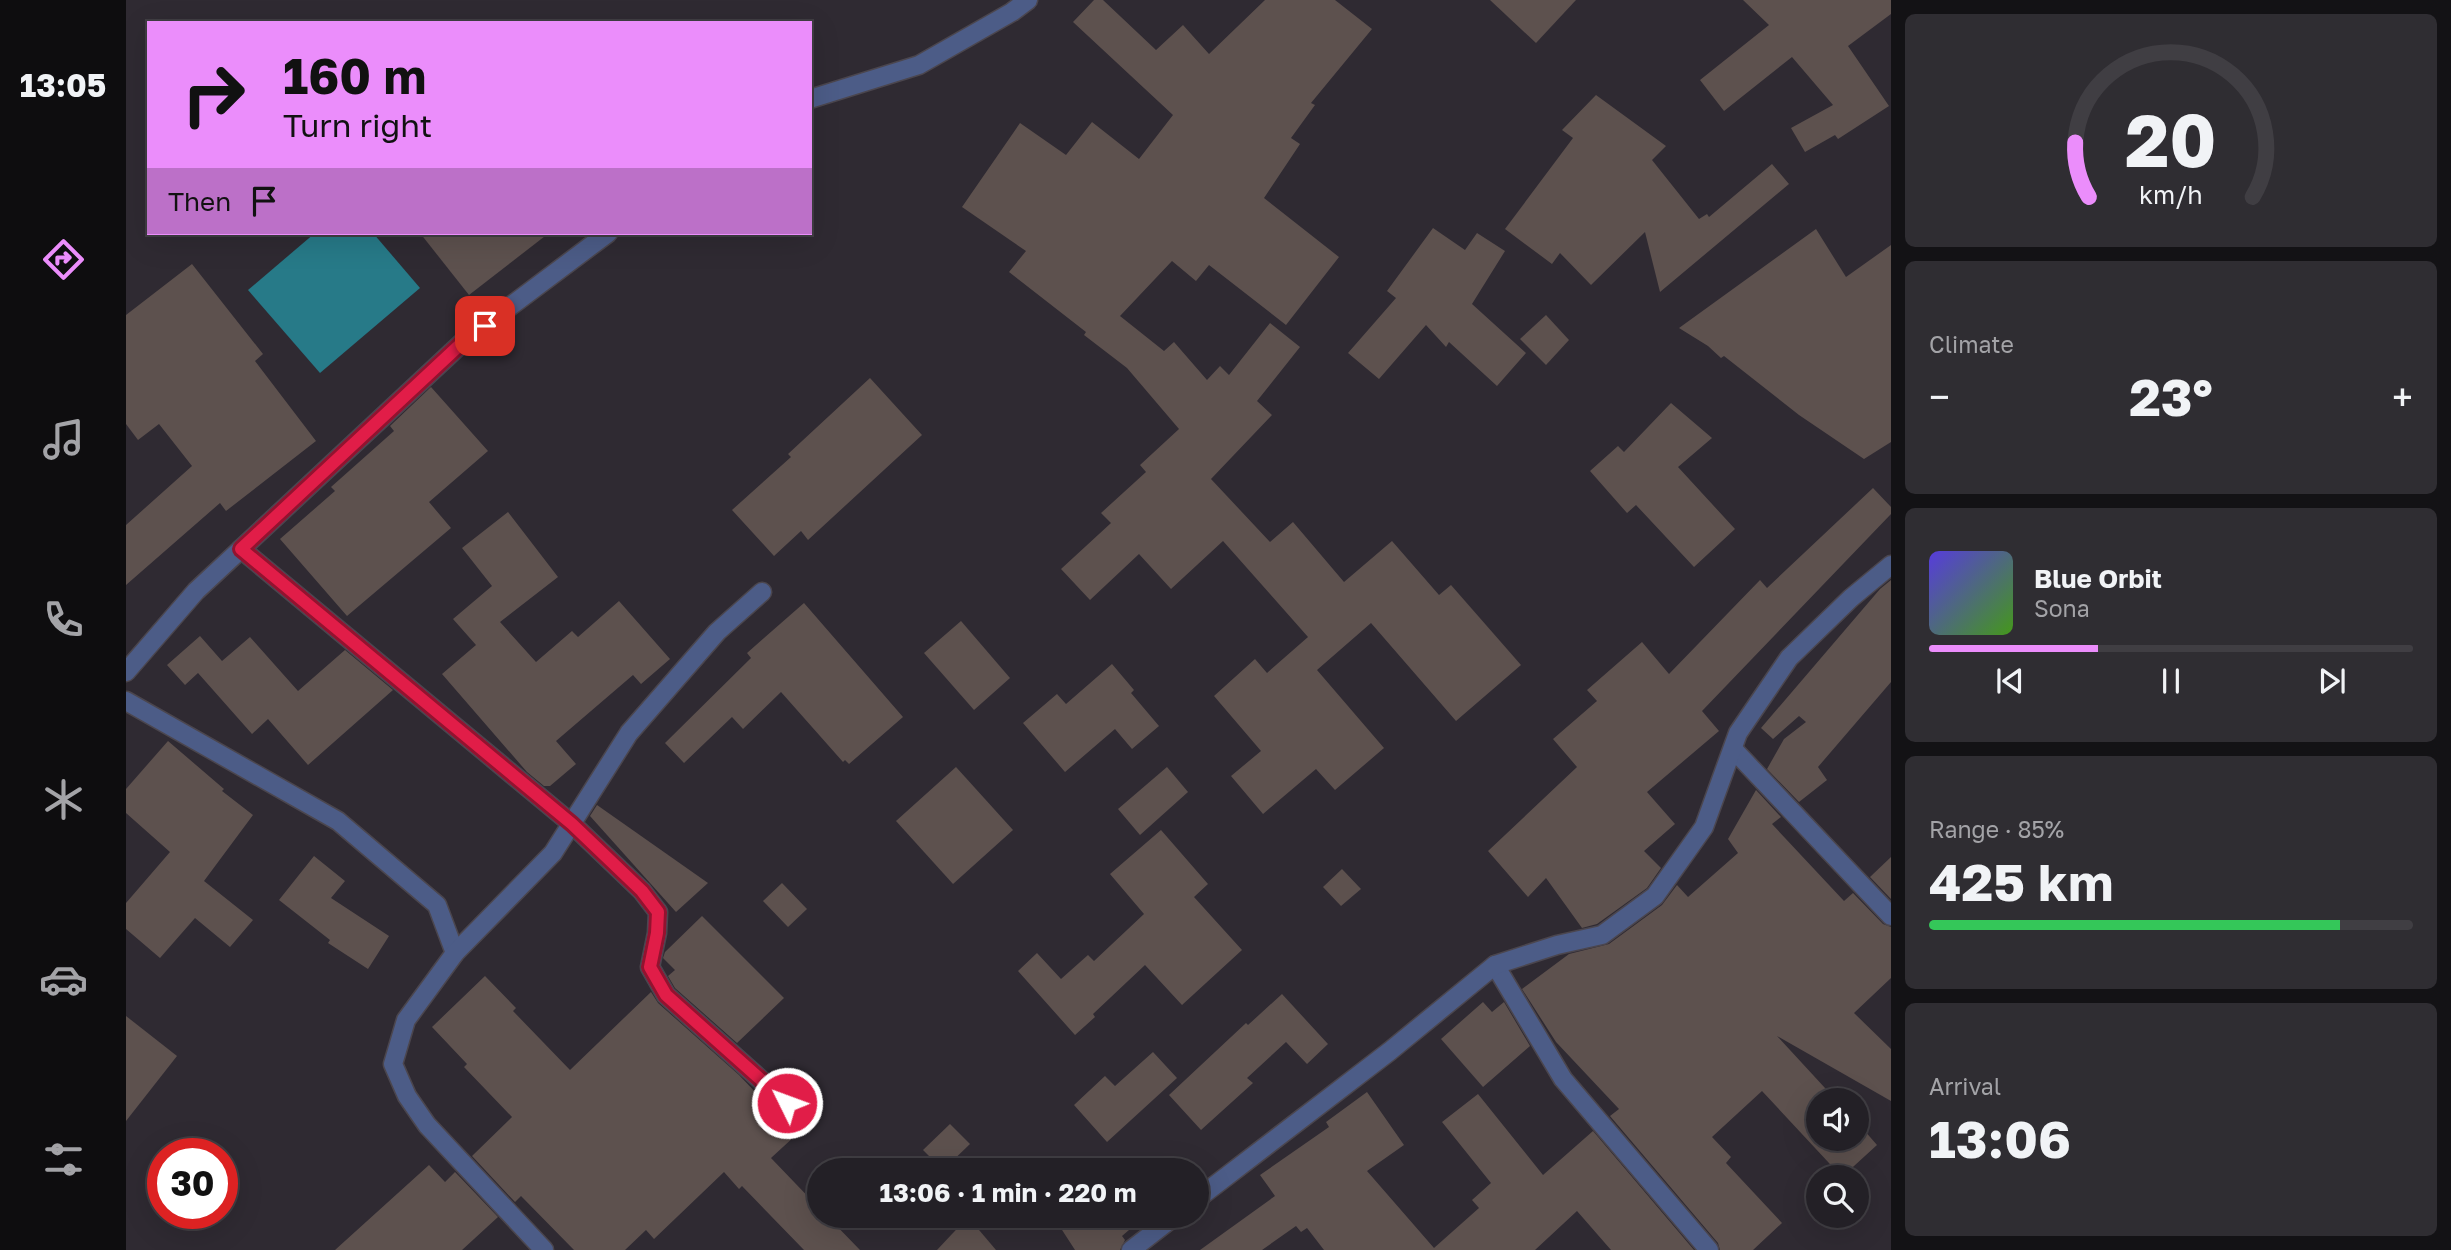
<!DOCTYPE html>
<html lang="en">
<head>
<meta charset="utf-8">
<style>
  :root { --surface:#232026; --page:#2f2d32; --text:#f1f3f6; --muted:#a3a3a7; --line:#403e43; --accent:#eb8dfb }
  body { margin:0; font-family:"Golos Text",sans-serif; background:var(--page); color:var(--text); height:100vh; display:flex; flex-direction:column; font-size:26px; white-space:nowrap }
  * { box-sizing:border-box; margin:0 }
  p { font-size:23px; color:var(--muted) }
  .icon { flex:none; width:38px; height:38px; fill:none; stroke:currentColor; stroke-width:2; stroke-linecap:round; stroke-linejoin:round }
  .map { position:relative; flex:1; overflow:hidden }
  .side { display:flex; flex-direction:column; gap:14px; padding:14px; background:#131215; width:560px }
  .side>* { flex:none }
  .hud { position:absolute; left:21px; top:21px; width:665px; height:214px; border-radius:0px; box-shadow:0 7px 28px #0002,0 0 0 2px var(--line); background:#eb8dfb; color:#111; overflow:hidden }
  .buttons { position:absolute; left:1680px; top:1088px; display:grid; gap:14px }
  .buttons a { display:grid; place-items:center; width:63px; height:63px; border-radius:50%; background:var(--surface); box-shadow:0 7px 28px #0002,0 0 0 2px var(--line); font-size:35px }
  .speed { position:absolute; left:21px; top:1138px; display:flex; gap:14px; font-size:35px; font-weight:700; text-align:center }
  .speed>* { display:grid; place-content:center; width:91px; height:91px; border-radius:50%; background:var(--surface); box-shadow:0 7px 28px #0002,0 0 0 2px var(--line); line-height:1 }
  .speed .limit { border:10px solid #d22; background:#fff; color:#111 }
  .pin { position:absolute; display:grid; place-items:center; width:60px; height:60px; color:#fff; margin:-30px; border-radius:14px; box-shadow:0 4px 10px #0006 }
  .me { position:absolute; width:77px; margin:-38px; rotate:312deg; stroke-linejoin:round; filter:drop-shadow(0 0 5px #0008) }
  .turn { display:flex; align-items:center; gap:24px; height:147px; padding:0 21px; font-size:32px }
  .turn .icon { width:91px; height:91px; stroke-width:2.5 }
  .turn b { display:block; font-size:49px; line-height:60px }
  .then { display:flex; align-items:center; height:66px; padding:0 21px; background:#0003; gap:14px; font-size:26px }
  .big { font-size:52px; font-weight:700; line-height:1.1 }
  .side .card { flex:1; display:flex; flex-direction:column; justify-content:center; gap:10px; min-width:0; padding:0 24px; border-radius:10px; background:var(--page) }
  .side .dial { align-items:center; gap:0 }
  .dial svg { height:182px; overflow:visible; fill:none; stroke:var(--line); stroke-width:7; stroke-linecap:round; text-anchor:middle }
  .dial text { fill:var(--text); stroke:none }
  .song { display:flex; align-items:center; gap:21px }
  .cover { width:84px; height:84px; border-radius:10px; background:linear-gradient(135deg,hsl(250 70% 55%),hsl(100 70% 35%)) }
  .played { height:7px; border-radius:4px; background:linear-gradient(90deg,var(--accent) 35%,var(--line) 35%) }
  .keys { display:flex; justify-content:space-around; direction:ltr }
  .heat { display:flex; justify-content:space-between; align-items:center; font-size:38px; direction:ltr }
  .charge { height:10px; border-radius:5px; background:linear-gradient(90deg,#34c759 85%,var(--line) 0) }
  .trip { position:absolute; left:681px; top:1158px; width:402px; height:70px; border-radius:35px; background:var(--surface); box-shadow:0 7px 28px #0002,0 0 0 2px var(--line); font-weight:700; line-height:70px; text-align:center }
  main { display:flex; flex:1; min-height:0 }
  .menu { display:flex; flex-direction:column; width:126px; justify-content:space-around; align-items:center; background:#0e0d0f; color:var(--muted) }
  .menu .icon { width:49px; height:49px }
  .menu .selected { color:var(--accent) }
  .menu b { font-size:32px; color:var(--text) }
  .map>svg:first-child { display:block }
  .water { fill:#277a88 }
  .building { fill:#5d514e }
  .lines { fill:none; stroke-linecap:round; stroke-linejoin:round }
  .minor-casing { stroke:#4b464e; stroke-width:21 }
  .minor { stroke:#4c5c87; stroke-width:18 }
  .route-casing { stroke:#92132f; stroke-width:18 }
  .route { stroke:#e11d48; stroke-width:12 }
</style>
</head>
<body>
<main>
<nav class="menu">
<b>13:05</b>
<svg class="icon selected" aria-label="directions" viewBox="0 0 24 24"><path d="M12 3l9 9-9 9-9-9zM9 14v-3h6M13 9l2 2-2 2"/></svg>
<svg class="icon" aria-label="music" viewBox="0 0 24 24"><path d="M9 18V5l10-2v13"/><circle cx="6" cy="18" r="3"/><circle cx="16" cy="16" r="3"/></svg>
<svg class="icon" aria-label="phone" viewBox="0 0 24 24"><path d="M5 4h4l2 5-3 2q2 4 5 5l2-3 5 2v4C11 20 4 13 5 4z"/></svg>
<svg class="icon" aria-label="climate" viewBox="0 0 24 24"><path d="M12 3v18M4 7l16 10M4 17L20 7"/></svg>
<svg class="icon" aria-label="car" viewBox="0 0 24 24"><path d="M5 17H2v-5l4-1 3-4h7l3 4 3 1v5h-3M9 17h6M6 11h13"/><circle cx="7" cy="17" r="2"/><circle cx="17" cy="17" r="2"/></svg>
<svg class="icon" aria-label="filters" viewBox="0 0 24 24"><path d="M4 7h16M4 17h16"/><circle cx="9" cy="7" r="2"/><circle cx="15" cy="17" r="2"/></svg>
</nav>
<div class="map">
<svg width="1765" height="1250" viewBox="0 0 1765 1250">
  <rect width="100%" height="100%" fill="#2f2a32"/>
  <path class="water" d="M189,233h58l47,55 -100,85 -72,-83z"/>
  <g class="building">
    <path d="M968,0h9l53,50 27,-25 26,29 56,-54h70l37,29 -61,74 4,2 -24,33 9,6 -36,54 75,59 -53,68 -77,-60 -13,16 -24,-20 -52,55 44,35 10,-9 33,38 13,-14 9,9 41,-52 30,24 -43,54 15,14 -61,64 59,63 23,-20 51,60 48,-41 47,54 12,-10 70,80 -65,56 -85,-98 -54,47 67,78 -49,42 -19,-21 -53,45 -32,-38 30,-25 -47,-55 41,-37 12,14 41,-36 -85,-96 -52,48 -32,-35 -49,46 -29,-31 50,-46 -10,-10 45,-41 -6,-7 39,-36 -52,-61 -43,-33 2,-3 -77,-60 17,-21 -64,-44 58,-84 46,32 26,-33 47,37 34,-44 -100,-93z"/>
    <path d="M1364,0h86l-40,43z"/>
    <path d="M1617,0h148v14l-43,32 41,60 -51,33 -3,-4 -30,17 -14,-24 42,-23 -41,-48 -68,54 -24,-31 69,-55z"/>
    <path d="M1470,95l70,51 -14,14 47,59 8,-5 2,3 63,-53 17,20 -129,108 -15,-60 -54,53 -31,-32 -8,11 -47,-35 68,-91 -11,-8z"/>
    <path d="M1307,228l32,22 12,-17 28,18 -33,53 54,49 -29,33 -48,-44 -3,5 -20,-22 -47,54 -31,-26 48,-55 -9,-7z"/>
    <path d="M1690,229l30,48 45,-32v197l-27,17 -65,-44 -75,-59 -3,2 -13,-12 -29,-18z"/>
    <path d="M294,233h129l-80,62z"/>
    <path d="M66,264l71,90 -8,7 61,80 -90,70 -6,-8 -94,82v-60l66,-59 -33,-42 -21,16 -12,-16v-109z"/>
    <path d="M1420,315l23,25 -23,25 -26,-26z"/>
    <path d="M744,378l52,57 -114,105 -7,-9 -27,25 -42,-46 59,-53 -3,-3z"/>
    <path d="M305,387l57,64 -59,51 22,26 -104,88 -67,-77 55,-48 -4,-4 63,-56 -4,-5z"/>
    <path d="M1545,403l41,35 -34,29 57,62 -41,38 -58,-62 -9,8 -37,-42 28,-25 6,6z"/>
    <path d="M1747,488l18,19v7l-189,197 17,20 -72,61 28,32 -31,27 17,17 -14,20 -50,36 -15,4 -36,-50 -18,19 -40,-46 89,-84 -24,-28 44,-38 -10,-11 55,-48 27,32 91,-94 7,8z"/>
    <path d="M382,512l50,65 -58,45 36,40 36,-31 6,6 41,-36 51,58 -29,25 -8,-9 -77,66 20,23 -26,22h-6l-17,-14 -85,-98 34,-29 -23,-26 39,-33 -30,-38z"/>
    <path d="M1765,580v102l-73,85 9,13 -28,22 -32,-33 17,-30 22,-17 -7,-6 -26,23 -12,-11 119,-139z"/>
    <path d="M678,603l99,114 -54,47 -4,-4 -2,2 -62,-70 -38,37 -11,-12 -48,46 -19,-20 86,-85 -4,-5z"/>
    <path d="M835,621l49,57 -36,32 -50,-57z"/>
    <path d="M74,636l22,25 28,-24 48,54 47,-41 48,40 -85,75 -40,-46 -16,15 -54,-61 -13,12 -18,-20z"/>
    <path d="M986,664l22,26 -3,3 28,33 -27,23 -17,-20 -50,43 -42,-49 34,-29 9,10z"/>
    <path d="M42,741l56,48 -2,2 31,24 -49,66 49,39 -23,27 -35,-29 -35,40 -34,-29v-26l44,-51 -44,-39v-24z"/>
    <path d="M830,767l57,63 -60,54 -57,-63z"/>
    <path d="M1041,767l21,25 -48,43 -22,-26z"/>
    <path d="M1630,790l25,27 -9,7 72,77 9,-8 30,31 8,3v51l-37,35 37,36v52l-114,-65 60,65h-19v38h39v-17l20,23 -35,32 -80,-86 -50,46 19,20 -5,6 56,60 -29,27h-33l-2,-7 -108,-127 9,-7 -63,-67 -34,-53 47,-35 40,-10 53,-39 15,-20 11,12 50,-44 -10,-14z"/>
    <path d="M471,805l111,78 -32,29 -86,-96z"/>
    <path d="M1035,830l47,54 -14,13 48,53 -60,55 -37,-40 -52,49 2,3 -20,18 -57,-64 19,-18 24,26 27,-24 6,6 50,-47 -34,-40z"/>
    <path d="M188,856l31,25 -14,17 58,38 -21,33 -40,-26 2,-3 -51,-40z"/>
    <path d="M1765,857v42l-21,-22z"/>
    <path d="M1216,869l19,20 -20,17 -18,-19z"/>
    <path d="M656,883l25,26 -19,18 -25,-26z"/>
    <path d="M576,916l82,82 -47,45 -62,-55 -7,-12 7,-6 -12,-12 2,-6z"/>
    <path d="M359,976l31,32 -3,3 57,59 81,-78 7,11 81,72 57,60 -25,23 48,50v8h8l33,34h-56l-62,-64 -3,3 -15,-17 -70,67 -8,-9 -21,20h-51l-53,-54 -6,6 -43,-46 40,-39 -48,-50 3,-3 -35,-37z"/>
    <path d="M1156,994l46,50 -21,20 -21,-22 -39,36 6,5 -52,47 -32,-35 77,-72 2,2z"/>
    <path d="M1357,1002l9,10 12,-10 26,44 -47,41 -42,-48z"/>
    <path d="M0,1016l51,40 -51,65z"/>
    <path d="M1027,1052l24,26 -70,64 -33,-37 31,-29 10,10z"/>
    <path d="M1241,1092l37,53 -37,26 67,77 45,-40 -7,-8 19,-17 -49,-61 36,-28 65,81 50,-44 101,119h-83l-34,-39 -42,39h-211l-17,-22 -6,4 -5,-6 -34,24h-62l75,-54 -15,-21 69,-48 -3,-5z"/>
    <path d="M824,1124l20,20 -27,26 -20,-20z"/>
    <path d="M303,1165l16,17 10,-10 43,45 -36,33h-127z"/>
    <path d="M927,1216h64l12,14 -7,6 3,4 -5,10h-45z"/>
    <path d="M842,1217l28,33h-59z"/>
  </g>
  <g class="lines">
    <g class="minor-casing">
      <g id="minor">
        <path d="M684,99l109,-34 93,-53 16,-12"/>
        <path d="M115,549l331,275 70,67 16,21 -1,21 -7,34 16,28 141,126"/>
        <path d="M0,672l70,-81 268,-250 144,-108"/>
        <path d="M0,701l212,120 99,84 18,48"/>
        <path d="M1607,749l158,167"/>
        <path d="M1369,965l68,114 146,171"/>
        <path d="M1071,1199l193,-148 105,-86 62,-20 45,-10 53,-39 49,-69 34,-94 51,-75 62,-60 40,-33"/>
        <path d="M418,1250l-117,-125 -20,-29 -14,-32 13,-44 49,-67 98,-100 76,-120 88,-101 45,-40"/>
        <path d="M1005,1250l44,-34"/>
      </g>
    </g>
    <use href="#minor" class="minor"/>
  </g>
  <g class="lines">
    <g class="route-casing">
      <path id="route" d="M359,326l-21,15 -223,208 331,275 70,67 16,21 -1,21 -7,34 16,28 121,108"/>
    </g>
    <use href="#route" class="route"/>
  </g>
</svg>
<div class="buttons">
<a><svg class="icon" aria-label="sound" viewBox="0 0 24 24"><path d="M4 9h4l5-4v14l-5-4H4zM17 9q2 3 0 6"/></svg></a>
<a><svg class="icon" aria-label="search" viewBox="0 0 24 24"><circle cx="10" cy="10" r="6"/><path d="M15 15l6 6"/></svg></a>
</div>
<div class="speed"><div class="limit">30</div></div>
<div class="pin" style="left:359px;top:326px;background:#d93025"><svg class="icon" aria-label="arrive" viewBox="0 0 24 24"><path d="M6 21V4h12l-3 4 3 4H6"/></svg></div>
<svg class="me" style="left:661px;top:1103px" viewBox="-20 -20 40 40"><circle r="17" fill="#e11d48" stroke="#fff" stroke-width="3"/><path d="M0-11L8 9 0 5-8 9z" fill="#fff"/></svg>
<div class="trip">13:06 · 1 min · 220 m</div>
<div class="hud">
<div class="turn"><svg class="icon" aria-label="right" viewBox="0 0 24 24"><path d="M7 20v-9h11M14 6l5 5-5 5"/></svg><div><b>160 m</b>Turn right</div></div>
<div class="then">Then<svg class="icon" aria-label="arrive" viewBox="0 0 24 24"><path d="M6 21V4h12l-3 4 3 4H6"/></svg></div>
</div>
</div>
<section class="side">
<div class="card dial"><svg viewBox="0 0 100 80">
<path d="M14 69A42 42 0 1 1 86 69"/>
<path d="M14 69A42 42 0 0 1 8 45" stroke="#eb8dfb"/>
<text x="50" y="56" font-size="32" font-weight="700">20</text>
<text x="50" y="72" font-size="11">km/h</text>
</svg></div>
<div class="card"><p>Climate</p>
<div class="heat"><a>−</a><b class="big">23°</b><a>+</a></div>
</div>
<div class="card">
<div class="song"><i class="cover"></i><div><b>Blue Orbit</b><p>Sona</p></div></div>
<div class="played"></div>
<div class="keys"><svg class="icon" aria-label="previous" viewBox="0 0 24 24"><path d="M18 5L8 12l10 7zM5 5v14"/></svg><svg class="icon" aria-label="pause" viewBox="0 0 24 24"><path d="M8 5v14M16 5v14"/></svg><svg class="icon" aria-label="next" viewBox="0 0 24 24"><path d="M6 5l10 7-10 7zM19 5v14"/></svg></div>
</div>
<div class="card"><p>Range · 85%</p><b class="big">425 km</b><div class="charge"></div></div>
<div class="card"><p>Arrival</p><b class="big">13:06</b></div>
</section>
</main>
</body>
</html>
